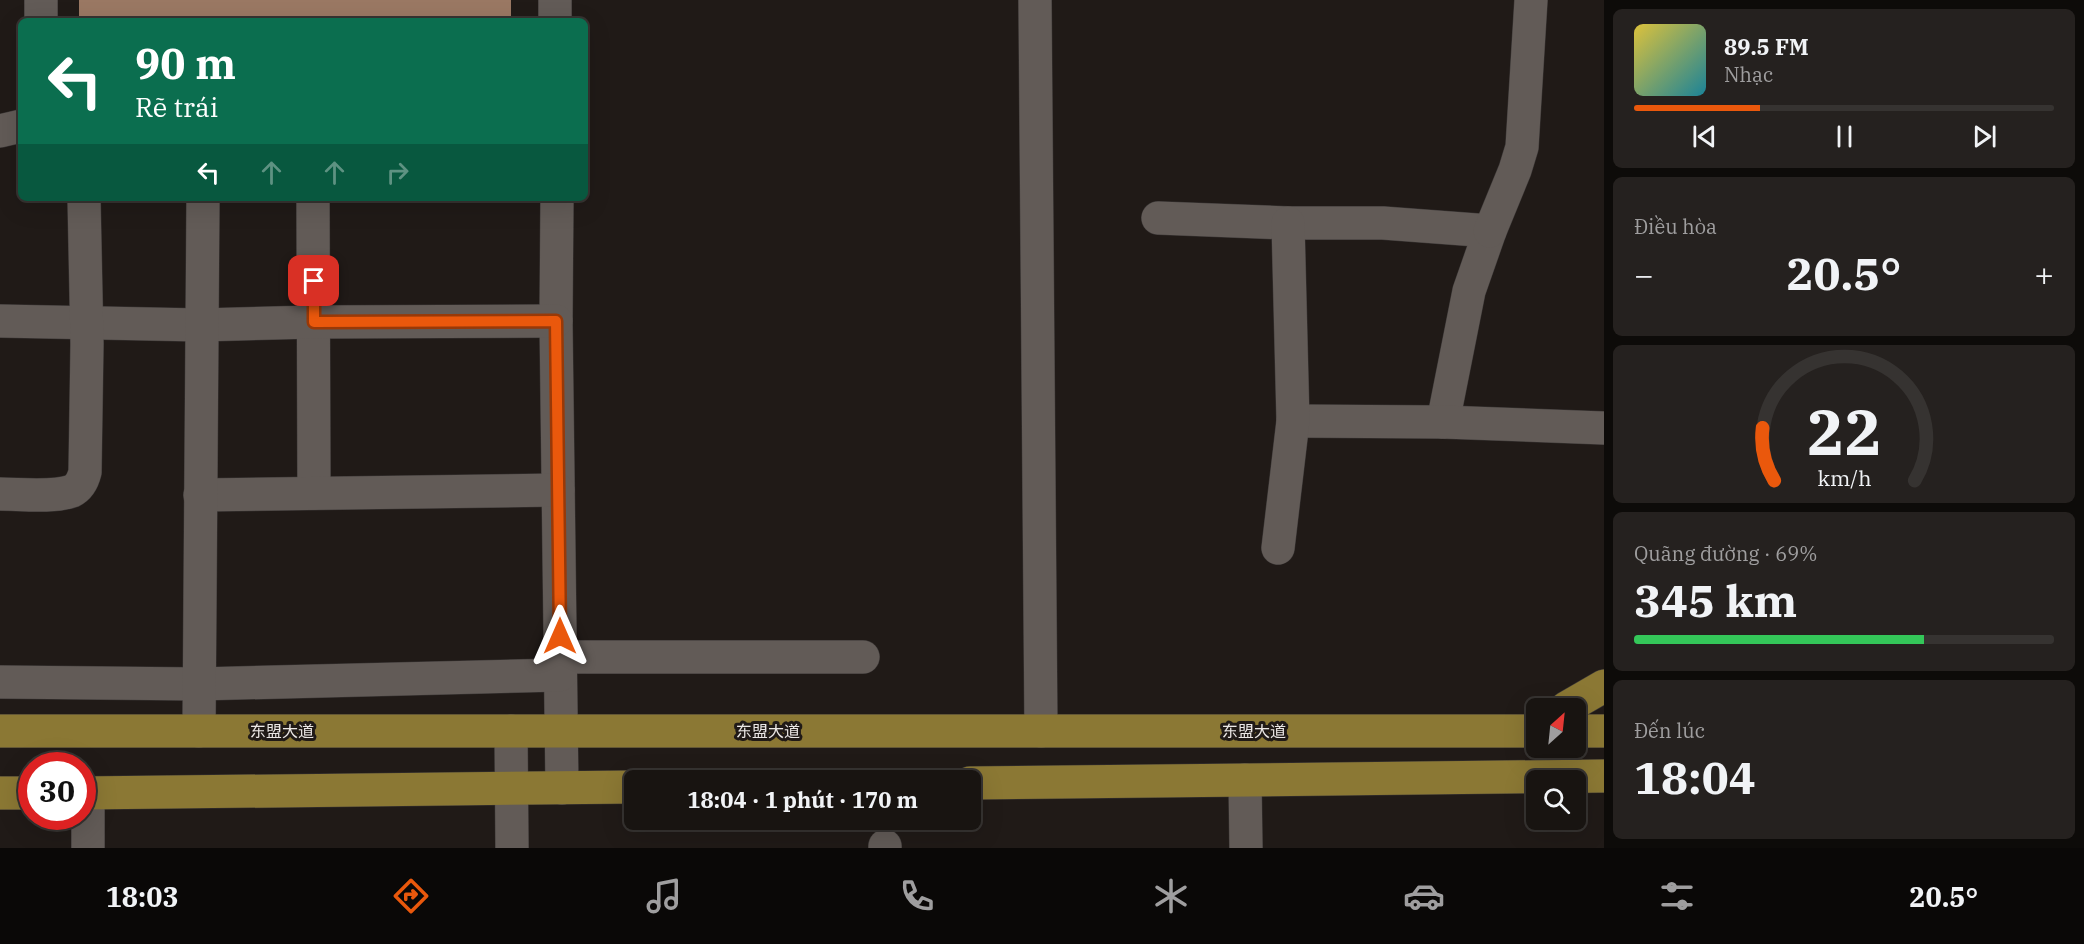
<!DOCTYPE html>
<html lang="vi">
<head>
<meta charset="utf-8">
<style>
  :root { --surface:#181411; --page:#25211f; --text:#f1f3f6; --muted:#9f9e9f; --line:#363331; --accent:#ea580c }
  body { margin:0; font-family:"IBM Plex Serif","Noto Sans SC",serif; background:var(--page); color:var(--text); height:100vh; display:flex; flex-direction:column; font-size:22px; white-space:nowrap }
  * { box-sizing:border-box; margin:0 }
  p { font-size:20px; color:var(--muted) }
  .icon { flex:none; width:33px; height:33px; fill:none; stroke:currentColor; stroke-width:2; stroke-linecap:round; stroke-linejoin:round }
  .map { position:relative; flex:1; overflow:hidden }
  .details { display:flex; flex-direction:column; gap:9px; padding:9px; background:#0d0b09; width:480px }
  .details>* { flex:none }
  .hud { position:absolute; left:18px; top:18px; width:570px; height:183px; border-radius:9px; box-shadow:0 6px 24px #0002,0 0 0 2px var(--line); background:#0b6e4f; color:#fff; overflow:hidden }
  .needle { width:39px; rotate:27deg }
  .buttons { position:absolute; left:1526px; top:698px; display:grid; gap:12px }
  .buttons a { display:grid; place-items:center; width:60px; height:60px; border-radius:9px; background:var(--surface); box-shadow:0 6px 24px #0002,0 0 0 2px var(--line); font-size:30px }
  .speed { position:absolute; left:18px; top:752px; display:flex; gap:12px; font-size:30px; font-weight:700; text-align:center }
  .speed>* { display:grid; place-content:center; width:78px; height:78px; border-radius:50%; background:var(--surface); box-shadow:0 6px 24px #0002,0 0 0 2px var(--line); line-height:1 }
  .speed .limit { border:9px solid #d22; background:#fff; color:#111 }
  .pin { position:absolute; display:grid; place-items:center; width:51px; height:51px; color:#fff; margin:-26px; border-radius:12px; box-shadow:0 3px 9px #0006 }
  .me { position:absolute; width:66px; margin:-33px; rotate:0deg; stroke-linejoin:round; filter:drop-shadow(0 0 4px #0008) }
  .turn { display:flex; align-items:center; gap:21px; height:126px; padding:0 18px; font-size:27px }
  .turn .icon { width:78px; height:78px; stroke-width:2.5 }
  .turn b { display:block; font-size:42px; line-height:51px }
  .lanes { display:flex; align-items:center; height:57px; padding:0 18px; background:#0003; justify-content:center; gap:30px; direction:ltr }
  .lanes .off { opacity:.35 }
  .big { font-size:45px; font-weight:700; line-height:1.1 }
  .details .widget { flex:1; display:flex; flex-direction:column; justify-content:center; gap:9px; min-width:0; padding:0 21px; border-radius:9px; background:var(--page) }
  .details .dial { align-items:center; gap:0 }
  .dial svg { height:156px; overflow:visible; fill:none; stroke:var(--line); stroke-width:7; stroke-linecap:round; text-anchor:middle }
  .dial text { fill:var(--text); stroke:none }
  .song { display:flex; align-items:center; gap:18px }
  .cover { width:72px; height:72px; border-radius:9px; background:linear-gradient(135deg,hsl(50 70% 55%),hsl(190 70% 35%)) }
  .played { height:6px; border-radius:3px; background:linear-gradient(90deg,var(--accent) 30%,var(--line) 30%) }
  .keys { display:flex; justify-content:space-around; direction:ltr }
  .heat { display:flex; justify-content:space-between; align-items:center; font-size:33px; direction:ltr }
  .charge { height:9px; border-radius:4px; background:linear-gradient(90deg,#34c759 69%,var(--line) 0) }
  .trip { position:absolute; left:624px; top:770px; width:357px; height:60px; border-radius:9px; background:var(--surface); box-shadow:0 6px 24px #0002,0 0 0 2px var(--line); font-weight:700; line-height:60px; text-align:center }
  .menu { display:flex; height:96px; justify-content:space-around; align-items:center; background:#0a0807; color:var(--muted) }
  .menu .icon { width:42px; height:42px }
  .menu .on { color:var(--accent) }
  .menu b { font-size:27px; color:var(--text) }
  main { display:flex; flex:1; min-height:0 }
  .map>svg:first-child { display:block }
  .building { fill:#9a7863 }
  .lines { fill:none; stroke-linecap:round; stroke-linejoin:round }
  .minor-casing { stroke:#3b3736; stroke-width:34 }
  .major-casing { stroke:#3b3736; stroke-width:34 }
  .minor { stroke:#625b57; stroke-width:33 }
  .major { stroke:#8b7834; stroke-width:33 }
  .route-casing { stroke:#983908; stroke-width:15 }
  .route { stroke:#ea580c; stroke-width:10 }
  .labels { text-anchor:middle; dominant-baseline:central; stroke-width:6; stroke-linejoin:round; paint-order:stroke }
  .street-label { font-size:16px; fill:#ebe7e5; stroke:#201a17 }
</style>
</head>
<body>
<main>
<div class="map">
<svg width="1604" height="848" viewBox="0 0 1604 848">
  <rect width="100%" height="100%" fill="#201a17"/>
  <rect class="building" x="79" y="0" width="432" height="21"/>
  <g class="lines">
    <g class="minor-casing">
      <g id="minor">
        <path d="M555,0v21"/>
        <path d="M1035,0l6,731"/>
        <path d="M41,21v-21"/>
        <path d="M0,131l21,-5"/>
        <path d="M313,198l1,295"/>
        <path d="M557,198l-1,123 6,467"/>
        <path d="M1158,218l130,5h95l107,8 -21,60 -26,131"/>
        <path d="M1490,231l25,-61 7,-23 9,-147"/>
        <path d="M0,321l200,4 114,-3 242,-1"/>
        <path d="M1293,421l150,1 161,6"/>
        <path d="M0,494c20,0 53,4 72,-3 8,-4 11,-11 13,-19l2,-128 -3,-146"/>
        <path d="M200,495l358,-5"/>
        <path d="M1278,548l15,-127 -5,-198"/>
        <path d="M560,657h303"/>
        <path d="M0,682l199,2 361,-9"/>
        <path d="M199,731l4,-533"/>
        <path d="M511,731l1,117"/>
        <path d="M1245,780l1,68"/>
        <path d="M88,848v-55"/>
        <path d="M885,848v-2"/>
      </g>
    </g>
    <g class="major-casing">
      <g id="major">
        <path d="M1566,708l38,-22"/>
        <path d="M0,731h1536"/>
        <path d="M1575,731h29"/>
        <path d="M970,783l634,-7"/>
        <path d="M0,793h32"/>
        <path d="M82,793l552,-6"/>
      </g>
    </g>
    <use href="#minor" class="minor"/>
    <use href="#major" class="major"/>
  </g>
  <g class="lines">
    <g class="route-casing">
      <path id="route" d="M314,281v41l242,-1 4,315"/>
    </g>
    <use href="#route" class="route"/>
  </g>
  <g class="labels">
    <g class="street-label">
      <text x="282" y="731">东盟大道</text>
      <text x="768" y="731">东盟大道</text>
      <text x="1254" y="731">东盟大道</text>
    </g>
  </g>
</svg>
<div class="buttons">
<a><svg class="needle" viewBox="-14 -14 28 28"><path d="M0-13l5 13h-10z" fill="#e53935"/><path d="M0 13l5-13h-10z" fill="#9f9e9f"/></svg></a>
<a><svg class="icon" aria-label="search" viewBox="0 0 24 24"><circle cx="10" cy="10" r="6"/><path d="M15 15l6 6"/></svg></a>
</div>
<div class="speed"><div class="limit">30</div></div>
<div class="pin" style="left:314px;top:281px;background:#d93025"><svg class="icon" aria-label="arrive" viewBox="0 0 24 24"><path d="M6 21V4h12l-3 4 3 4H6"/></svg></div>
<svg class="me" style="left:560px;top:636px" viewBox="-20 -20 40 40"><path d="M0-17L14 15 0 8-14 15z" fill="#ea580c" stroke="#fff" stroke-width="4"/></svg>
<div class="trip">18:04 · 1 phút · 170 m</div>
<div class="hud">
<div class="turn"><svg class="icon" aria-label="left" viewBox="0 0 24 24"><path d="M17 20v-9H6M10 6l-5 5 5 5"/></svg><div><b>90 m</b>Rẽ trái</div></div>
<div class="lanes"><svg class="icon" aria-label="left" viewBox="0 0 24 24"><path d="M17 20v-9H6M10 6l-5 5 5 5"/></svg><svg class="icon off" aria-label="ahead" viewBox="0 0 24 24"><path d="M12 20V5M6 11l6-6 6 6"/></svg><svg class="icon off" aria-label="ahead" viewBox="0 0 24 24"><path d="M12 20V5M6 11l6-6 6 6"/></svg><svg class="icon off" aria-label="right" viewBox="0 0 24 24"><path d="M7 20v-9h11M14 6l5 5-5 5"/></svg></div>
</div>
</div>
<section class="details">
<div class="widget">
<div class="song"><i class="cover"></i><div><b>89.5 FM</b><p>Nhạc</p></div></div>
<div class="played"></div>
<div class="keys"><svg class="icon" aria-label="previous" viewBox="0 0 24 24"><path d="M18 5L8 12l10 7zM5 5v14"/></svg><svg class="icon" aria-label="pause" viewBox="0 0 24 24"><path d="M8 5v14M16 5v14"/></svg><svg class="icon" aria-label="next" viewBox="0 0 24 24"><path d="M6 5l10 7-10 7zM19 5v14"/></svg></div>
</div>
<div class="widget"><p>Điều hòa</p>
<div class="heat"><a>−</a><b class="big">20.5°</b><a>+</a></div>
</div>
<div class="widget dial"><svg viewBox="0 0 100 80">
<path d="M14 69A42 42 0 1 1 86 69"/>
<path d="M14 69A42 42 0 0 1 8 42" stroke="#ea580c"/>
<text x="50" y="56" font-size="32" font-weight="700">22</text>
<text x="50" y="72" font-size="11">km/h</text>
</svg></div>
<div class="widget"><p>Quãng đường · 69%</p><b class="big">345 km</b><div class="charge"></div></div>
<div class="widget"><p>Đến lúc</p><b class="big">18:04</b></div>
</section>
</main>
<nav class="menu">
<b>18:03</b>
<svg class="icon on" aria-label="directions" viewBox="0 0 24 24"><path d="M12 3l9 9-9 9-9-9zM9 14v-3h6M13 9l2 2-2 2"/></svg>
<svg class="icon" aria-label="music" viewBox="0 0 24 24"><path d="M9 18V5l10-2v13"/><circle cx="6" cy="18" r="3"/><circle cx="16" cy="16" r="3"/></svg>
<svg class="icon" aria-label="phone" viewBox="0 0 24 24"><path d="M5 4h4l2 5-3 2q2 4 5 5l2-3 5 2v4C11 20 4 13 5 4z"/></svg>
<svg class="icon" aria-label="climate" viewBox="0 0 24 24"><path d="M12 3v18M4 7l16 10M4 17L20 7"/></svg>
<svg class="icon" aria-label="car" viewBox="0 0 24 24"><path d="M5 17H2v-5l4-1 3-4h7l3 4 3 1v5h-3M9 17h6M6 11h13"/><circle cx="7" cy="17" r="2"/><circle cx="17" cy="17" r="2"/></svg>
<svg class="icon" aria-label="filters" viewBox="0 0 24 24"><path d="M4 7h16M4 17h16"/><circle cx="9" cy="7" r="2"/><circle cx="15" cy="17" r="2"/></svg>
<b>20.5°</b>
</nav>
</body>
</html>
